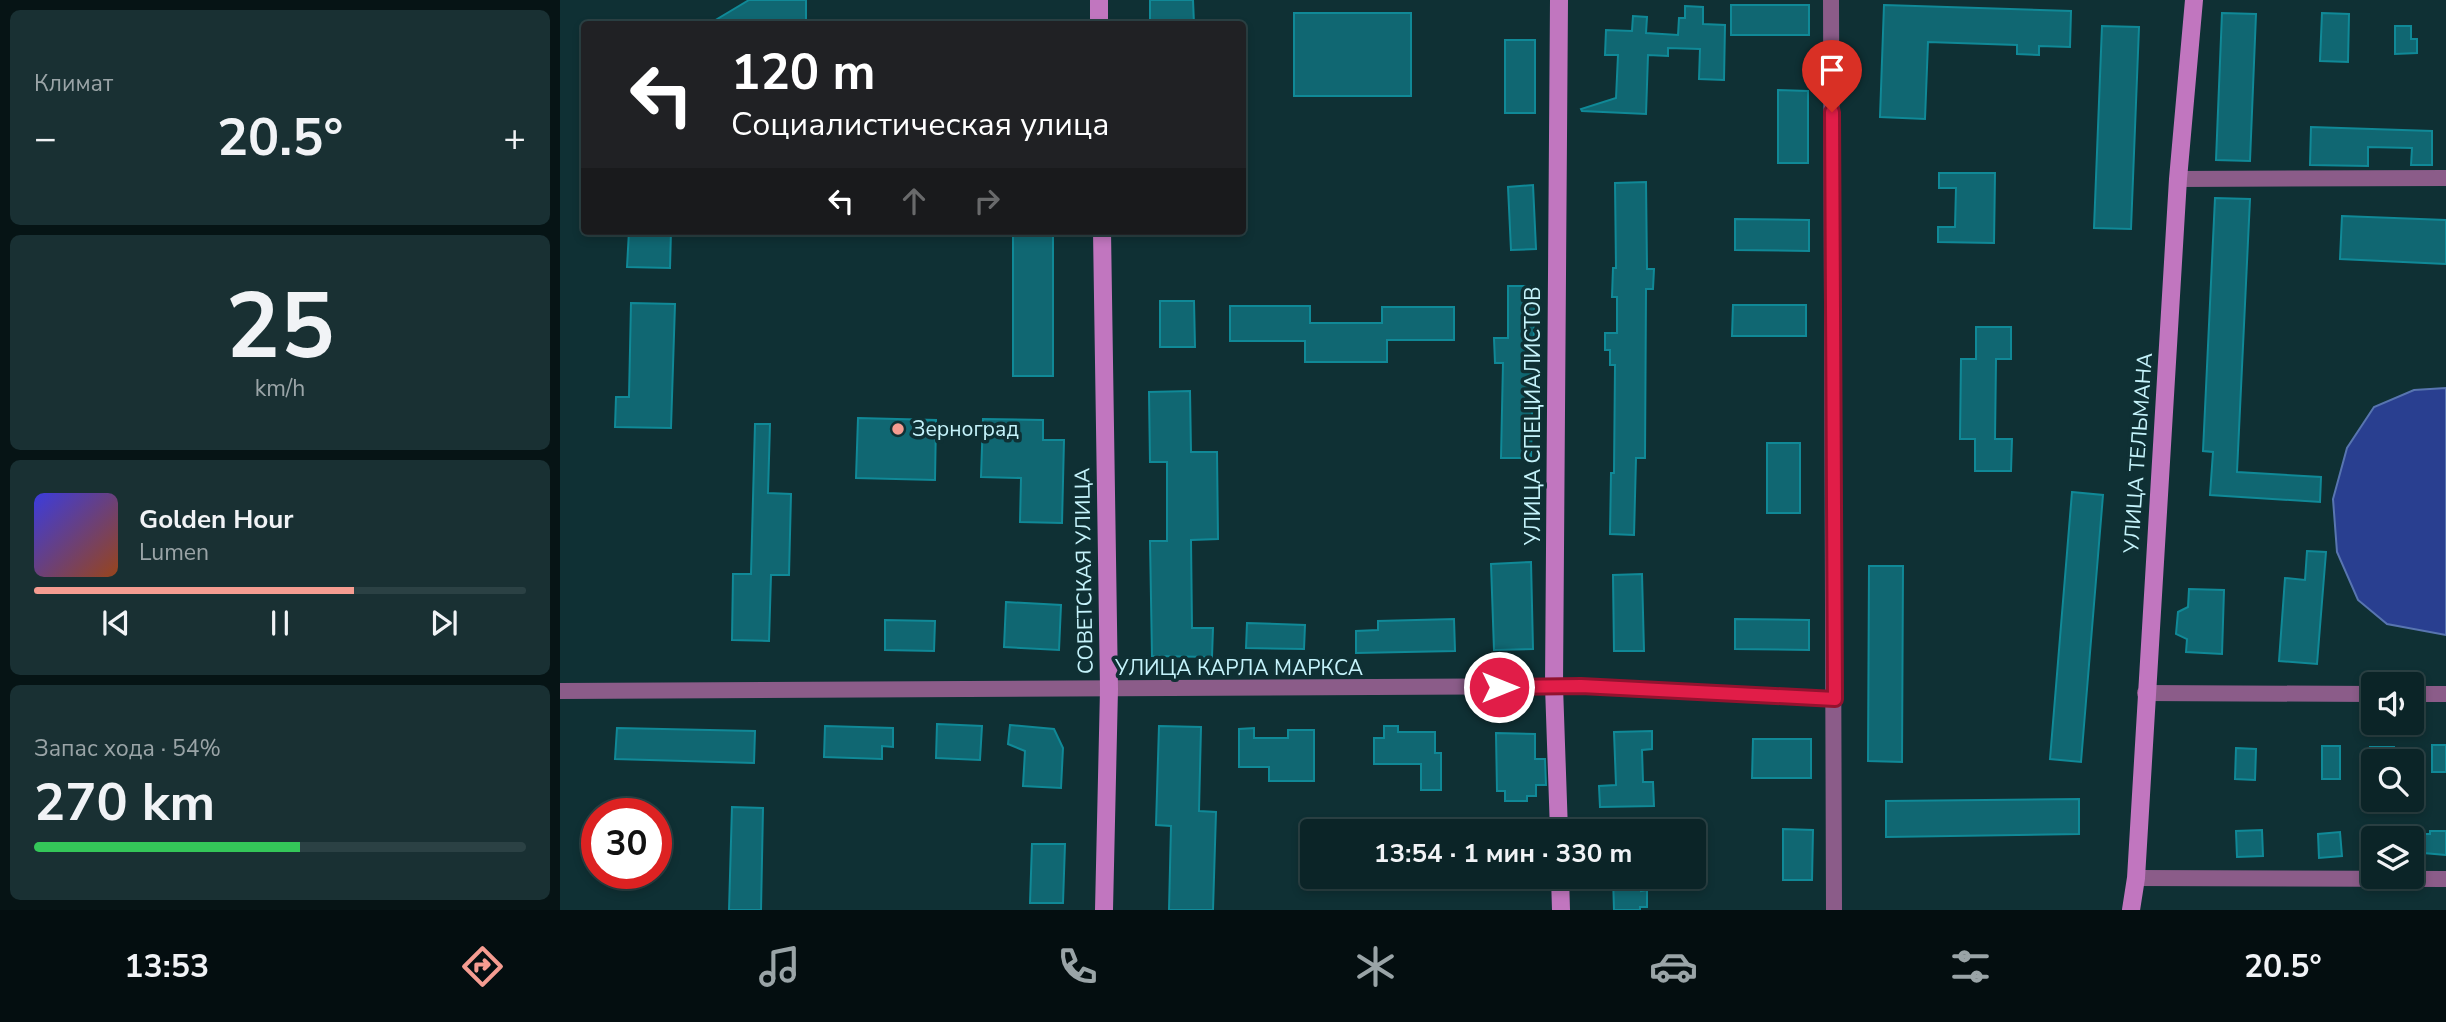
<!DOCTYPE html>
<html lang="ru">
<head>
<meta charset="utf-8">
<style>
  :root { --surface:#0b2427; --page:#193033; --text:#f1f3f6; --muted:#9aa4a7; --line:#2b4144; --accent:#f59c91 }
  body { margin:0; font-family:"Nunito Sans",sans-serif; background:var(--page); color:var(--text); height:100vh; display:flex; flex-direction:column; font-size:26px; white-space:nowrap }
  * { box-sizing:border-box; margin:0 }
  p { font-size:23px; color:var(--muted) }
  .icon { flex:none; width:38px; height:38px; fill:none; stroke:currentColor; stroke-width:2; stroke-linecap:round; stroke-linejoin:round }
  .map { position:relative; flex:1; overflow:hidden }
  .sheet { display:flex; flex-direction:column; gap:10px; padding:10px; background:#061415; width:560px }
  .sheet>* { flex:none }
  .guide { position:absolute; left:21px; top:21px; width:665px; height:214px; border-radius:7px; box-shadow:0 4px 10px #0003,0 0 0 2px var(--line); background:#202124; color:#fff; overflow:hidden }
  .buttons { position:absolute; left:1801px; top:672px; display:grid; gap:14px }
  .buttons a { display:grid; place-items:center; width:63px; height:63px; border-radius:7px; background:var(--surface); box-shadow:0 4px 10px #0003,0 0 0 2px var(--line); font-size:35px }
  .speed { position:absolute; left:21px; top:798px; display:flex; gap:14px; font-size:35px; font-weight:700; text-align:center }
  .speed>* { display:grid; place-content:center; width:91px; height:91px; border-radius:50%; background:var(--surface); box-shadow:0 4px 10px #0003,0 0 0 2px var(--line); line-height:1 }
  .speed .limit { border:10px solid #d22; background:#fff; color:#111 }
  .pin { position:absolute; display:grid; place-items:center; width:60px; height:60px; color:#fff; margin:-72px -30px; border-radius:50% 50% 50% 0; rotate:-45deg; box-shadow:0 0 7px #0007 }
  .pin .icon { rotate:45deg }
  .me { position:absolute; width:77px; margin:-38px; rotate:90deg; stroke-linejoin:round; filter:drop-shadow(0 0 5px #0008) }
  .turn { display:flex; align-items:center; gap:24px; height:147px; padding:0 35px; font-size:32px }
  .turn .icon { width:91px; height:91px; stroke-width:2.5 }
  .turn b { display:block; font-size:49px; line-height:60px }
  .lanes { display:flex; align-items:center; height:66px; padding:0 35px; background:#0003; justify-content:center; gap:35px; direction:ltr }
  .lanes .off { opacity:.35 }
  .big { font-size:52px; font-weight:700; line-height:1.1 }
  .sheet .tile { flex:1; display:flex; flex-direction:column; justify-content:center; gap:10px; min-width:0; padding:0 24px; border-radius:10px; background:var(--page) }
  .sheet .dial { align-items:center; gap:0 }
  .dial b { font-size:91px; line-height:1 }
  .song { display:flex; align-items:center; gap:21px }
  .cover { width:84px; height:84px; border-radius:10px; background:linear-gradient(135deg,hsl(240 70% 55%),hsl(20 70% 35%)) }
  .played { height:7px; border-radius:4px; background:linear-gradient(90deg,var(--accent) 65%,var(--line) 65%) }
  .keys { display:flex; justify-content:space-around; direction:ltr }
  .heat { display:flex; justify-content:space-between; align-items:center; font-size:38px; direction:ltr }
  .charge { height:10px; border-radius:5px; background:linear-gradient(90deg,#34c759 54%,var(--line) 0) }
  .trip { position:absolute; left:740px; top:819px; width:406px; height:70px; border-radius:7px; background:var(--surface); box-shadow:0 4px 10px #0003,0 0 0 2px var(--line); font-weight:700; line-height:70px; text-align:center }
  .tab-bar { display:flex; height:112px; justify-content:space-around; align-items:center; background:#040e10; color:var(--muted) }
  .tab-bar .icon { width:49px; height:49px }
  .tab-bar .current { color:var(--accent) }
  .tab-bar b { font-size:32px; color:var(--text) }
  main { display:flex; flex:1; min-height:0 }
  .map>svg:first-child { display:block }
  .water { fill:#293f90; stroke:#5875b0; stroke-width:2 }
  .building { fill:#106772; stroke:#108997; stroke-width:2 }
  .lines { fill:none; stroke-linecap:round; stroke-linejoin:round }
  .street { stroke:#8b5c89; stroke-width:16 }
  .secondary { stroke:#c176bf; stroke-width:18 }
  .route-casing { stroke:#92132f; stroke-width:18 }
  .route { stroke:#e11d48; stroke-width:12 }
  .poi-dot { fill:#f59c91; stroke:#0f3034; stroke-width:2.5 }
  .labels { text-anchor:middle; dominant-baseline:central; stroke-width:7; stroke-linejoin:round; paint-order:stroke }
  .street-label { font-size:21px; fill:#c5f3fb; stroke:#0f3034 }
  .poi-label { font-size:21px; fill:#c5f3fb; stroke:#0f3034; text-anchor:start }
</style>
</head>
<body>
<main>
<section class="sheet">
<div class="tile"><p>Климат</p>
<div class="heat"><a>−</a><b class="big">20.5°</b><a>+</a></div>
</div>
<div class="tile dial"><b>25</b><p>km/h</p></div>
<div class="tile">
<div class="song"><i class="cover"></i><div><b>Golden Hour</b><p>Lumen</p></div></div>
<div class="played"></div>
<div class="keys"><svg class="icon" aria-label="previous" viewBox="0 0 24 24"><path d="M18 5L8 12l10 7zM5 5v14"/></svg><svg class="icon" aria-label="pause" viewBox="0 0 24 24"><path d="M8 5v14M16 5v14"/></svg><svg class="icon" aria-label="next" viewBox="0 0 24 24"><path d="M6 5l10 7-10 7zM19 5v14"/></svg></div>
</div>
<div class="tile"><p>Запас хода · 54%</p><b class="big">270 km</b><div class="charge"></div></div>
</section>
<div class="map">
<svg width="1886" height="910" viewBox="0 0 1886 910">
  <rect width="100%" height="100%" fill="#0f3034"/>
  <path class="water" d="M1886,388v247l-59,-11 -29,-24 -21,-48 -4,-53 14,-51 27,-41 40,-17z"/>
  <g class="building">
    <path d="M189,0h57v24h-97z"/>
    <path d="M590,0h43l1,24h-44z"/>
    <rect x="1171" y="5" width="78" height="30"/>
    <path d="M1324,5l187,6 -1,36 -31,-1v9l-22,-1v-9l-89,-3 -3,77 -45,-2z"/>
    <path d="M1125,6l18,1v17l22,1 -1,55 -25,-1 1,-30 -32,-1v8l-20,-1 -2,59 -64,-3 -1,-2 35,-11 2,-43h-13l1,-25 26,1 1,-15 14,1 -1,16 32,2 1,-17h6z"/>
    <rect x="734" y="13" width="117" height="83"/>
    <path d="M1662,13l34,1 -6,147 -34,-1z"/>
    <path d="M1762,13l27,1 -1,48 -28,-1z"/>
    <path d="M1542,26l37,1 -8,202 -37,-1z"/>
    <path d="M1835,26h16v13h6v14l-22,1z"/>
    <rect x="945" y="40" width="30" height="73"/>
    <path d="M1218,90l30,1v72h-30z"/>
    <path d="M1751,127l121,4v34h-21l1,-17 -44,-1v19l-58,-1z"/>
    <path d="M1379,173h56l-1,70 -56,-1v-15h17l1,-39h-17z"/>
    <path d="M1086,182l1,87h7l-1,20h-7l-1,169h-9l-2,77 -24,-1 1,-61h3l1,-108h-5v-15h-5v-17h12v-36h-5l1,-29h3l-1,-85z"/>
    <path d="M973,185l3,64 -25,1 -3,-63z"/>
    <path d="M1655,198l35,1 -13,273 84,5 -1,25 -110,-7 3,-43 -10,-1z"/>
    <path d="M1782,216l104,4v44l-106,-5z"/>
    <path d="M1175,219l74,1v31l-74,-1z"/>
    <path d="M69,231h42l-1,37 -43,-1z"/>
    <rect x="453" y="231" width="40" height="145"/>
    <path d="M948,286h27l-4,172h-30l2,-95h-8l-1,-25h14z"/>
    <path d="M600,301h34l1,46h-35z"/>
    <path d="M71,303l44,1 -4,124 -56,-1 1,-30h13z"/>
    <path d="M1173,305h73v31h-74z"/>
    <path d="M670,306h80v17h72v-16h72v33h-67v22h-82v-21h-75z"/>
    <path d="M1416,327h35v32h-15l-1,80h17l-1,32h-36v-32h-15l1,-80h15z"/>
    <path d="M630,391l1,61h26l1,87 -27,1 1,88h21l-1,29 -60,-1 -2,-115h17v-79h-17l-1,-70z"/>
    <path d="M298,418l78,2 -1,60 -79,-2z"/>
    <path d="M423,419l60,1v20h21l-2,83 -42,-1 1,-44 -40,-1z"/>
    <path d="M195,424h15l-2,69 23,1 -2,81h-18l-2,66 -37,-1 1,-66h18z"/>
    <rect x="1207" y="443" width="33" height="70"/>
    <path d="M1512,492l31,3 -22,267 -31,-3z"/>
    <path d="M1747,551l19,1 -9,112 -38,-3 6,-83 20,2z"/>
    <path d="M971,562l2,87 -39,1 -3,-86z"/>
    <path d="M1309,566h34l-1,196 -34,-1z"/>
    <path d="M1082,574l2,77h-30l-1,-76z"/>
    <path d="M1629,589l35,1 -2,64 -36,-2 1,-13 -11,-5 2,-22 10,-5z"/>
    <path d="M446,602l55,3 -2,45 -55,-3z"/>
    <path d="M894,619l1,32 -99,2v-22l22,-1v-9z"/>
    <path d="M1175,619l74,1v30l-74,-1z"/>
    <path d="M325,620l50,1 -1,30 -49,-1z"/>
    <path d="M687,623l58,2 -1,24 -58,-1z"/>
    <path d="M377,724l45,2 -2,34 -44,-2z"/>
    <path d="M450,725l44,4 9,19 -2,40 -38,-2 2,-35 -17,-7z"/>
    <path d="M265,726l68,2v19l-11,-1v13l-58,-2z"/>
    <path d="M599,726l42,1 -2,84 17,1 -3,98h-44l2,-84 -15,-1z"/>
    <path d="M824,726h14v6h37v21h6v37h-20v-26h-47v-26h10z"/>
    <path d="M57,728l138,3 -1,32 -139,-4z"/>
    <path d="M694,728v10h34v-8h26v51h-45v-14h-30v-38z"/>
    <path d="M1092,731v18l-10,1 1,32h10l1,24 -54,1 -1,-21 17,-1 -2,-53z"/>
    <path d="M936,733l39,1v25h10l1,26h-10v11h-9v5h-22v-10h-8z"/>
    <path d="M1193,739h58v39h-59z"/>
    <rect x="1872" y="745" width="14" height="27"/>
    <rect x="1762" y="746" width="18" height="33"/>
    <rect x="1810" y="747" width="24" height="14"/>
    <path d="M1676,748l20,1 -1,31 -20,-1z"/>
    <path d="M1519,799v35l-193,3v-36z"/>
    <path d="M172,807l31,1 -2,102h-32z"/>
    <path d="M1223,829l30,1 -1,50h-29z"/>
    <path d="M1702,830l1,26 -26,1 -1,-26z"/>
    <path d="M1870,831h16v24l-34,-3v-18h18z"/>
    <path d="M1780,832l2,24 -23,2 -1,-24z"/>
    <path d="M472,844h33l-2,59h-33z"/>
    <path d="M1053,877h28v14l6,-1v17h-7v3h-26z"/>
  </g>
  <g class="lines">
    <g class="street">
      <path d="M1271,0l3,910"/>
      <path d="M1618,179l268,-1"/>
      <path d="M0,691l1021,-5 254,13"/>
      <path d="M1585,693l228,1"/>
      <path d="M1852,694h34"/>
      <path d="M1576,878l310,1"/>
    </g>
    <g class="secondary">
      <path d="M539,0v24"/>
      <path d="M542,231l7,458 -5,221"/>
      <path d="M999,831l-5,-145 5,-686"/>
      <path d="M1000,877l1,33"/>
      <path d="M1571,910l5,-32 42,-699 16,-179"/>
    </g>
  </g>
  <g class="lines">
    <g class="route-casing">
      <path id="route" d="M939,687l82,-1 254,13 -3,-587"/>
    </g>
    <use href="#route" class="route"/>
  </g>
  <circle class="poi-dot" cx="338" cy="429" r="7"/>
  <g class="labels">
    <g class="street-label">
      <text transform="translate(973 416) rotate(-90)">УЛИЦА СПЕЦИАЛИСТОВ</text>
      <text transform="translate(1578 453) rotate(-86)">УЛИЦА ТЕЛЬМАНА</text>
      <text transform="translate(524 571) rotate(-91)">СОВЕТСКАЯ УЛИЦА</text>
      <text x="679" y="668">УЛИЦА КАРЛА МАРКСА</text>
    </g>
    <g class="poi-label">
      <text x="352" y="429">Зерноград</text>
    </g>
  </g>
</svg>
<div class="buttons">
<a><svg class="icon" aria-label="sound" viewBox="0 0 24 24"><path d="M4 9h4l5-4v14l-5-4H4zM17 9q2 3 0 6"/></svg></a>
<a><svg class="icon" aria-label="search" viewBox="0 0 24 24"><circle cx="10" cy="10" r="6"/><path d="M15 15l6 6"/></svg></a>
<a><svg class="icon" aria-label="layers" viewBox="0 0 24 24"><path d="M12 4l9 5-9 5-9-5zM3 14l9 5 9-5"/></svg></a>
</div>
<div class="speed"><div class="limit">30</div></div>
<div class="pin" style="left:1272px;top:112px;background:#d93025"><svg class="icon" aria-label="arrive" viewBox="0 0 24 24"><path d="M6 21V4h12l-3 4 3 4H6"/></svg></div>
<svg class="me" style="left:939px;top:687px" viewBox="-20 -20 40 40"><circle r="17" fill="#e11d48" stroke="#fff" stroke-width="3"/><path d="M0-11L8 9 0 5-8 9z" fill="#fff"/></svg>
<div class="trip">13:54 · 1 мин · 330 m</div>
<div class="guide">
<div class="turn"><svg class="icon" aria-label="left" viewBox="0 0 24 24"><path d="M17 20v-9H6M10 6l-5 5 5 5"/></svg><div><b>120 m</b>Социалистическая улица</div></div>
<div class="lanes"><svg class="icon" aria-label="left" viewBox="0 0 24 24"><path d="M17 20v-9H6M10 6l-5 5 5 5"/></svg><svg class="icon off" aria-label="ahead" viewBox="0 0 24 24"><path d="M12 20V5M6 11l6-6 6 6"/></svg><svg class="icon off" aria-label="right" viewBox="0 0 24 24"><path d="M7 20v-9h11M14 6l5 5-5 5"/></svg></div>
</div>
</div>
</main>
<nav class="tab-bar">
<b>13:53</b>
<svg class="icon current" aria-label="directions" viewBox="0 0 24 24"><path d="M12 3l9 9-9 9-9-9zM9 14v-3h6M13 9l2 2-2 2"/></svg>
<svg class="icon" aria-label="music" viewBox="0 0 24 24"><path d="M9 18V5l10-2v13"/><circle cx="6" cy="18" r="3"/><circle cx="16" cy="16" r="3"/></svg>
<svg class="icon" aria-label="phone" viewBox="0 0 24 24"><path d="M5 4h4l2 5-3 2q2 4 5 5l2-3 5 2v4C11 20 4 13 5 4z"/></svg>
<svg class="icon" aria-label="climate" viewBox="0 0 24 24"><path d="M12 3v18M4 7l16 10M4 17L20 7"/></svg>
<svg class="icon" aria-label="car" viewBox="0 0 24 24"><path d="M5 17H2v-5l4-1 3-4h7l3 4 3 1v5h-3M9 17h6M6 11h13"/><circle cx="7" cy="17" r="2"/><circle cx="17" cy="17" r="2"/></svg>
<svg class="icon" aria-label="filters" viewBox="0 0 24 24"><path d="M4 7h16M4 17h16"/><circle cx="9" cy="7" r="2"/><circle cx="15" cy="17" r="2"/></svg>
<b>20.5°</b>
</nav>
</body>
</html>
